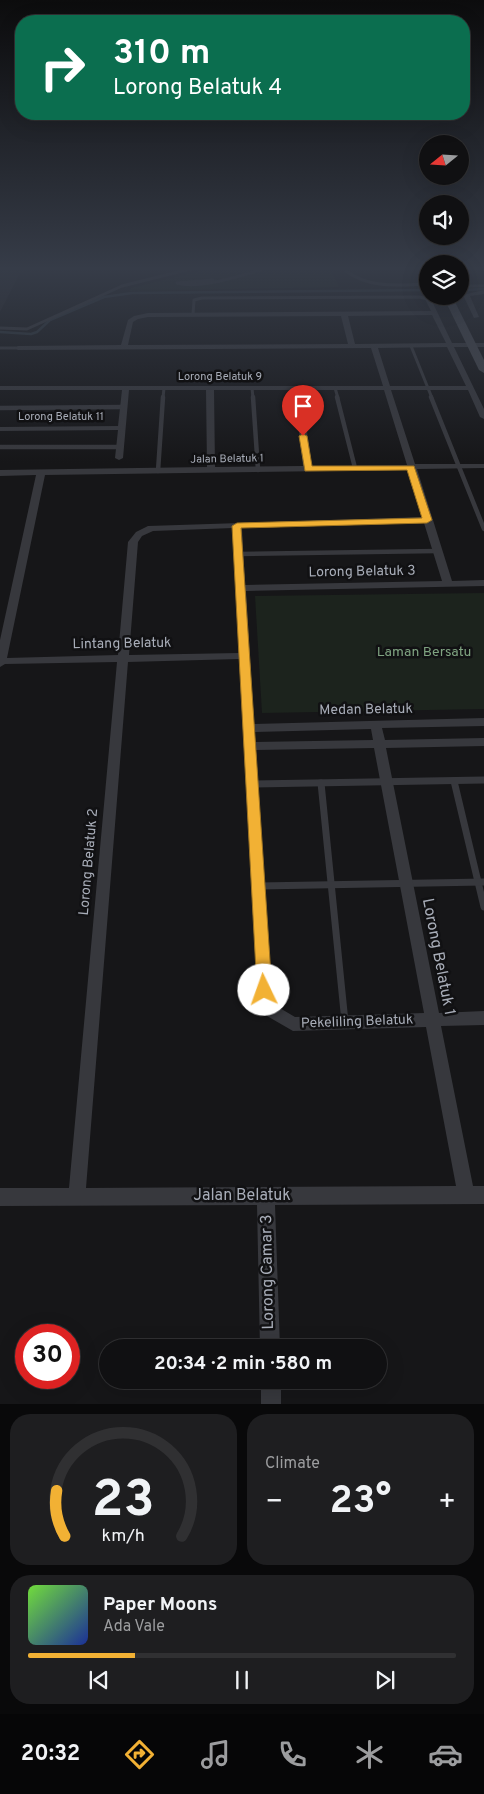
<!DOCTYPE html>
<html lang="en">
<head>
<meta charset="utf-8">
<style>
  :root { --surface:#101012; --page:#1e1e20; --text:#f1f3f6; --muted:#9c9d9f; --line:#303032; --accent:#f2b134 }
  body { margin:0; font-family:Overpass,sans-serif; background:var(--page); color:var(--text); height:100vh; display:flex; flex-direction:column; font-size:19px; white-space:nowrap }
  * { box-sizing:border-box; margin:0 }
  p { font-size:16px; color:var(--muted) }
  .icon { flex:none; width:28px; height:28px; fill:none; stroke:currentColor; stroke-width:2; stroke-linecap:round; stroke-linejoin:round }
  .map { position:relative; height:1404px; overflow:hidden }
  .details { display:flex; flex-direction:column; gap:10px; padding:10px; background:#09090a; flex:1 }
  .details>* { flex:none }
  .banner { position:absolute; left:15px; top:15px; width:455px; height:105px; border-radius:20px; box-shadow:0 5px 20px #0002,0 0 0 1px var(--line); background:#0b6e4f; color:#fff; overflow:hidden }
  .needle { width:32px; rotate:252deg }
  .buttons { position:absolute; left:419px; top:135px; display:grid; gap:10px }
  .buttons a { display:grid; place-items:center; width:50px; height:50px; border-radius:50%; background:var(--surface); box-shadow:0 5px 20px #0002,0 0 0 1px var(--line); font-size:25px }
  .speed { position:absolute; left:15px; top:1324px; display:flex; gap:10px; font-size:25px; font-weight:700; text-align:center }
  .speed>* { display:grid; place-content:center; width:65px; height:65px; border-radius:50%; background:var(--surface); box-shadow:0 5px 20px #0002,0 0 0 1px var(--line); line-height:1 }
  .speed .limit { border:8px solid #d22; background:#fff; color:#111 }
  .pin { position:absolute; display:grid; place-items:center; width:42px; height:42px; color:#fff; margin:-51px -21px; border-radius:50% 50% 50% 0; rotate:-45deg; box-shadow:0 0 5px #0007 }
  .pin .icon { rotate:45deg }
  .me { position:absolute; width:55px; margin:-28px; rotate:357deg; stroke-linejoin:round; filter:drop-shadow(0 0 4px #0008) }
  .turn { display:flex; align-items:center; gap:18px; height:105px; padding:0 15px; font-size:22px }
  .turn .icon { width:65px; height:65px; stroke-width:2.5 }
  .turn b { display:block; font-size:35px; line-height:42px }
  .big { font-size:38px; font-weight:700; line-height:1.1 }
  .details .tile { flex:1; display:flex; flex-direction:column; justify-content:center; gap:8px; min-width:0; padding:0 18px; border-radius:20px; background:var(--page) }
  .details .dial { align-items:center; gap:0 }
  .dial svg { height:130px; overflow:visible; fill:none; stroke:var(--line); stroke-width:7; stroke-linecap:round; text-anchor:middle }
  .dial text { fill:var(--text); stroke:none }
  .song { display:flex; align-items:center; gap:15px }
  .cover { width:60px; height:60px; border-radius:8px; background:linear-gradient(135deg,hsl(100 70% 55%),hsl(230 70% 35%)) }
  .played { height:5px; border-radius:2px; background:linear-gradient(90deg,var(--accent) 25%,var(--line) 25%) }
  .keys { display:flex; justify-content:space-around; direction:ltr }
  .heat { display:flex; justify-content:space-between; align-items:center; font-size:28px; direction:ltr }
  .details .tiles { flex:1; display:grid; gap:10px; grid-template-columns:1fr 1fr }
  .tile:last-child { grid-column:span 2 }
  .trip { position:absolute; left:99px; top:1339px; width:288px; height:50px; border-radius:25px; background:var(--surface); box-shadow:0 5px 20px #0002,0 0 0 1px var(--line); font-weight:700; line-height:50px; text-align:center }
  .tab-bar { display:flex; height:80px; justify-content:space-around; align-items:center; background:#060607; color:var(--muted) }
  .tab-bar .icon { width:35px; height:35px }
  .tab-bar .active { color:var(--accent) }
  .tab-bar b { font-size:22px; color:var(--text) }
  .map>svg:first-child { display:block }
  .built { fill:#222225 }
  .green { fill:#1c231d }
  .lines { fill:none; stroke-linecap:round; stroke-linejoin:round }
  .stream { stroke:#2c353c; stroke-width:2.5 }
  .service-far3 { stroke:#37383d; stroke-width:3 }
  .service-far2 { stroke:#37383d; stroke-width:4.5 }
  .service-far1 { stroke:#37383d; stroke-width:5.5 }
  .service { stroke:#37383d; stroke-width:7 }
  .minor { fill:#37383d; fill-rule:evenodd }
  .secondary { fill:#45474d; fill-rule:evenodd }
  .route { fill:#f2b134; stroke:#9d7322 }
  .labels { text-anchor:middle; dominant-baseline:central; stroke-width:5; stroke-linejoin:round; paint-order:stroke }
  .far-street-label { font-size:11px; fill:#a8adb8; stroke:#111113 }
  .street-label { font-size:14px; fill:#a8adb8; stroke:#111113 }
  .park-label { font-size:14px; fill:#7fa381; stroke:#111113 }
  .near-street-label { font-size:16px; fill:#a8adb8; stroke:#111113 }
</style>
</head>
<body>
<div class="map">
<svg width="484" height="1404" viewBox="0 0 484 1404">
  <rect width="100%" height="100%" fill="#161618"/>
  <path class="built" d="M0,267h23l-23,45z"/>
  <g class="green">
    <path d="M217,267h112l10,20 -209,4 1,-3z"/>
    <path d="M484,593v116l-222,4 -7,-117z"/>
  </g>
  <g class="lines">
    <g class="stream">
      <path d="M460,290l24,-1"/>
      <path d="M0,332l31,2 6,-2 13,-12 54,-23 28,-4 296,-3"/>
    </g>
    <g class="service-far3">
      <path d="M346,271c24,18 53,14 82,13"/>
      <path d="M213,280l-36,3c23,7 70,-9 93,-16"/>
      <path d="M460,286h24"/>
      <path d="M193,315l1,-15 8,-2 217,-1 9,2"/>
      <path d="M0,328l27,1 95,-43 76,-19"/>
      <path d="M411,346l21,52"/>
      <path d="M0,348h18"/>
      <path d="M252,388l1,10"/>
      <path d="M335,388l3,10"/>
      <path d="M163,398l1,-10"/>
    </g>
    <g class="service-far2">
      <path d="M253,397l5,73"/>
      <path d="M337,397l18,71"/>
      <path d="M431,397l53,132"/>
      <path d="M0,408l124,-1"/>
      <path d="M0,447h120"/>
      <path d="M158,471l5,-74"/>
      <path d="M238,554l199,-3"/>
    </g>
    <path class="service-far1" d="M466,780h18"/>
    <g class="service">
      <path d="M454,781l30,126"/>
      <path d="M321,783l24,239"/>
      <path d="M252,784l232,-4"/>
      <path d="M259,886l225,-4"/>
    </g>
    <g class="minor">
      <path d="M484,290v4l-14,2 9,21 -5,1 -11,-23z"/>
      <path d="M428,297l3,2 21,44h32v4h-30l30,62v10l-4,-2 -12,-27h-77l24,74h69v4l-67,1 35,112 32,-1v6l-238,5 8,133 230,-6v8l-102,2 3,12 99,-2v8l-98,2 53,265 45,-2v14l-43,1 32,160h11v18l-209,1 5,143h-20l-3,-143 -257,1v-18h69l48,-526 -112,2 -5,3v-27l36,-165 -36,1v-6l207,-3 -1,-77h-77l-6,68 -4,2 -4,-2 3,-28 -118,1v-4l118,-1 4,-36h-122v-4h383l-12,-38 -353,2 -3,-2 3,-2 103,-1 7,-25 6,-4 14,-3 283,-2 -6,-12zM432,315l14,28 -91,1 -7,-28zM341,316l7,28 -220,1 5,-23 5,-3 10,-2zM447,347l19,39h-76l-12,-38zM214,390h80l9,76 -88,1zM301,390h83l23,75 -95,1zM408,470l15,47 -275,9 -12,6 -8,10 -10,113 -111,3 38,-183zM424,523l18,58 -197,4 -3,-57zM233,528l6,125 -110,2 9,-113 4,-6 11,-5zM239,659l18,331 10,26 26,15 133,-4 30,159 -370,2 42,-526zM371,729l2,11 -118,2v-10zM374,748l50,265 -129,4 -17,-10 -7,-17 -15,-240z"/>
      <rect x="261" y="1380" width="20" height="24"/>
    </g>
    <path class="secondary" d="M443,296h9l32,64v13l-5,-3z"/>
  </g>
  <linearGradient id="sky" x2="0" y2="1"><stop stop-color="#0c0c0d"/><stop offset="0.58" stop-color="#363c48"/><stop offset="1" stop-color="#363c48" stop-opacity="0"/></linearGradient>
  <rect width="484" height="463" fill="url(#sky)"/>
  <path class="route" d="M303,434l4,2 5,30h102l18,54 -5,3 -186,5 31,462 -3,4 -5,2 -5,-2 -2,-4 -25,-464 5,-3 185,-5 -15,-48 -102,1 -6,-35z"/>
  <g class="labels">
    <g class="far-street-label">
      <text x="220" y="377">Lorong Belatuk 9</text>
      <text x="61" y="417">Lorong Belatuk 11</text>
      <text transform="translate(227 459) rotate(-1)">Jalan Belatuk 1</text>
    </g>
    <g class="street-label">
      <text transform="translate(362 572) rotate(-1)">Lorong Belatuk 3</text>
      <text transform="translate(122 644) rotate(-1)">Lintang Belatuk</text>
      <text transform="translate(366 710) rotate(-1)">Medan Belatuk</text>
      <text transform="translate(89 862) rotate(-85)">Lorong Belatuk 2</text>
      <text transform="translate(357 1022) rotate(-2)">Pekeliling Belatuk</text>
    </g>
    <g class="park-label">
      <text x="424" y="652">Laman Bersatu</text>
    </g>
    <g class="near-street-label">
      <text transform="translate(438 957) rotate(79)">Lorong Belatuk 1</text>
      <text x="242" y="1196">Jalan Belatuk</text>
      <text transform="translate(268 1272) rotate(-91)">Lorong Camar 3</text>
    </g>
  </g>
</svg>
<div class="buttons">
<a><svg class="needle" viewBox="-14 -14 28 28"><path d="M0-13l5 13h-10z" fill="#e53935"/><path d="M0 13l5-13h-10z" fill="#9c9d9f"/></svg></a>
<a><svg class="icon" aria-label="sound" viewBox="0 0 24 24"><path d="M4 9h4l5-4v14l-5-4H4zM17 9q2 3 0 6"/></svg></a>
<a><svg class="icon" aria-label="layers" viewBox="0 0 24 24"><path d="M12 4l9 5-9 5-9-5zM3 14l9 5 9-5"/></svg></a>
</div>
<div class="speed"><div class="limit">30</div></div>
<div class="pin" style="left:303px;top:436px;background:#d93025"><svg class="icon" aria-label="arrive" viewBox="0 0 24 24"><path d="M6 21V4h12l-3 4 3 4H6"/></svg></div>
<svg class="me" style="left:264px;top:990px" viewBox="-20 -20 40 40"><circle r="19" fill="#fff"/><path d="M0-13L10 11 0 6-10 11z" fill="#f2b134"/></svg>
<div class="trip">20:34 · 2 min · 580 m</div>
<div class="banner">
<div class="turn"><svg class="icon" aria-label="right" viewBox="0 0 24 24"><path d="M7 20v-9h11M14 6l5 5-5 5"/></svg><div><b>310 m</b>Lorong Belatuk 4</div></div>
</div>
</div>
<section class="details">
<div class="tiles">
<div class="tile dial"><svg viewBox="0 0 100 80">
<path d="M14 69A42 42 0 1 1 86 69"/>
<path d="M14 69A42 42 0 0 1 9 41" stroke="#f2b134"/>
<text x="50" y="56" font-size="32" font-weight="700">23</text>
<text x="50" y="72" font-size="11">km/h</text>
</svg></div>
<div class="tile"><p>Climate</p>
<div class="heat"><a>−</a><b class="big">23°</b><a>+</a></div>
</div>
<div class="tile">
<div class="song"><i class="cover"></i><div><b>Paper Moons</b><p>Ada Vale</p></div></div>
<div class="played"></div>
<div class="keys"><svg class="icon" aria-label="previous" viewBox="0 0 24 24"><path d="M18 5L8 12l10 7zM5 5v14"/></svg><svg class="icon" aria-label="pause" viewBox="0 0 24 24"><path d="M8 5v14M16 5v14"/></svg><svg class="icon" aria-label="next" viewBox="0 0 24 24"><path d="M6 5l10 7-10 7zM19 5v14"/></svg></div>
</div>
</div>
</section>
<nav class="tab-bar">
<b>20:32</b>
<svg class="icon active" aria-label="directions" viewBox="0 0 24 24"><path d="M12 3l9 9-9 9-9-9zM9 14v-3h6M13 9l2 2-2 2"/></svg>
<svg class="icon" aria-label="music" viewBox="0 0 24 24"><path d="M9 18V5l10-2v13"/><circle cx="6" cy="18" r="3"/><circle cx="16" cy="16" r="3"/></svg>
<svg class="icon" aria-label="phone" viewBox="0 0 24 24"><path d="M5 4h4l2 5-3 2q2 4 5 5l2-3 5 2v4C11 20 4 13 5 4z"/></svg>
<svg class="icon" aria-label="climate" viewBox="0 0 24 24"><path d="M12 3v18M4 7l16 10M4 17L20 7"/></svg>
<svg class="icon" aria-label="car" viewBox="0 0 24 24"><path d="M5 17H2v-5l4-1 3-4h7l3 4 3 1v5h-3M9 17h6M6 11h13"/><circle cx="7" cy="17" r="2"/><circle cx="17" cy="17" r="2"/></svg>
</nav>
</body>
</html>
